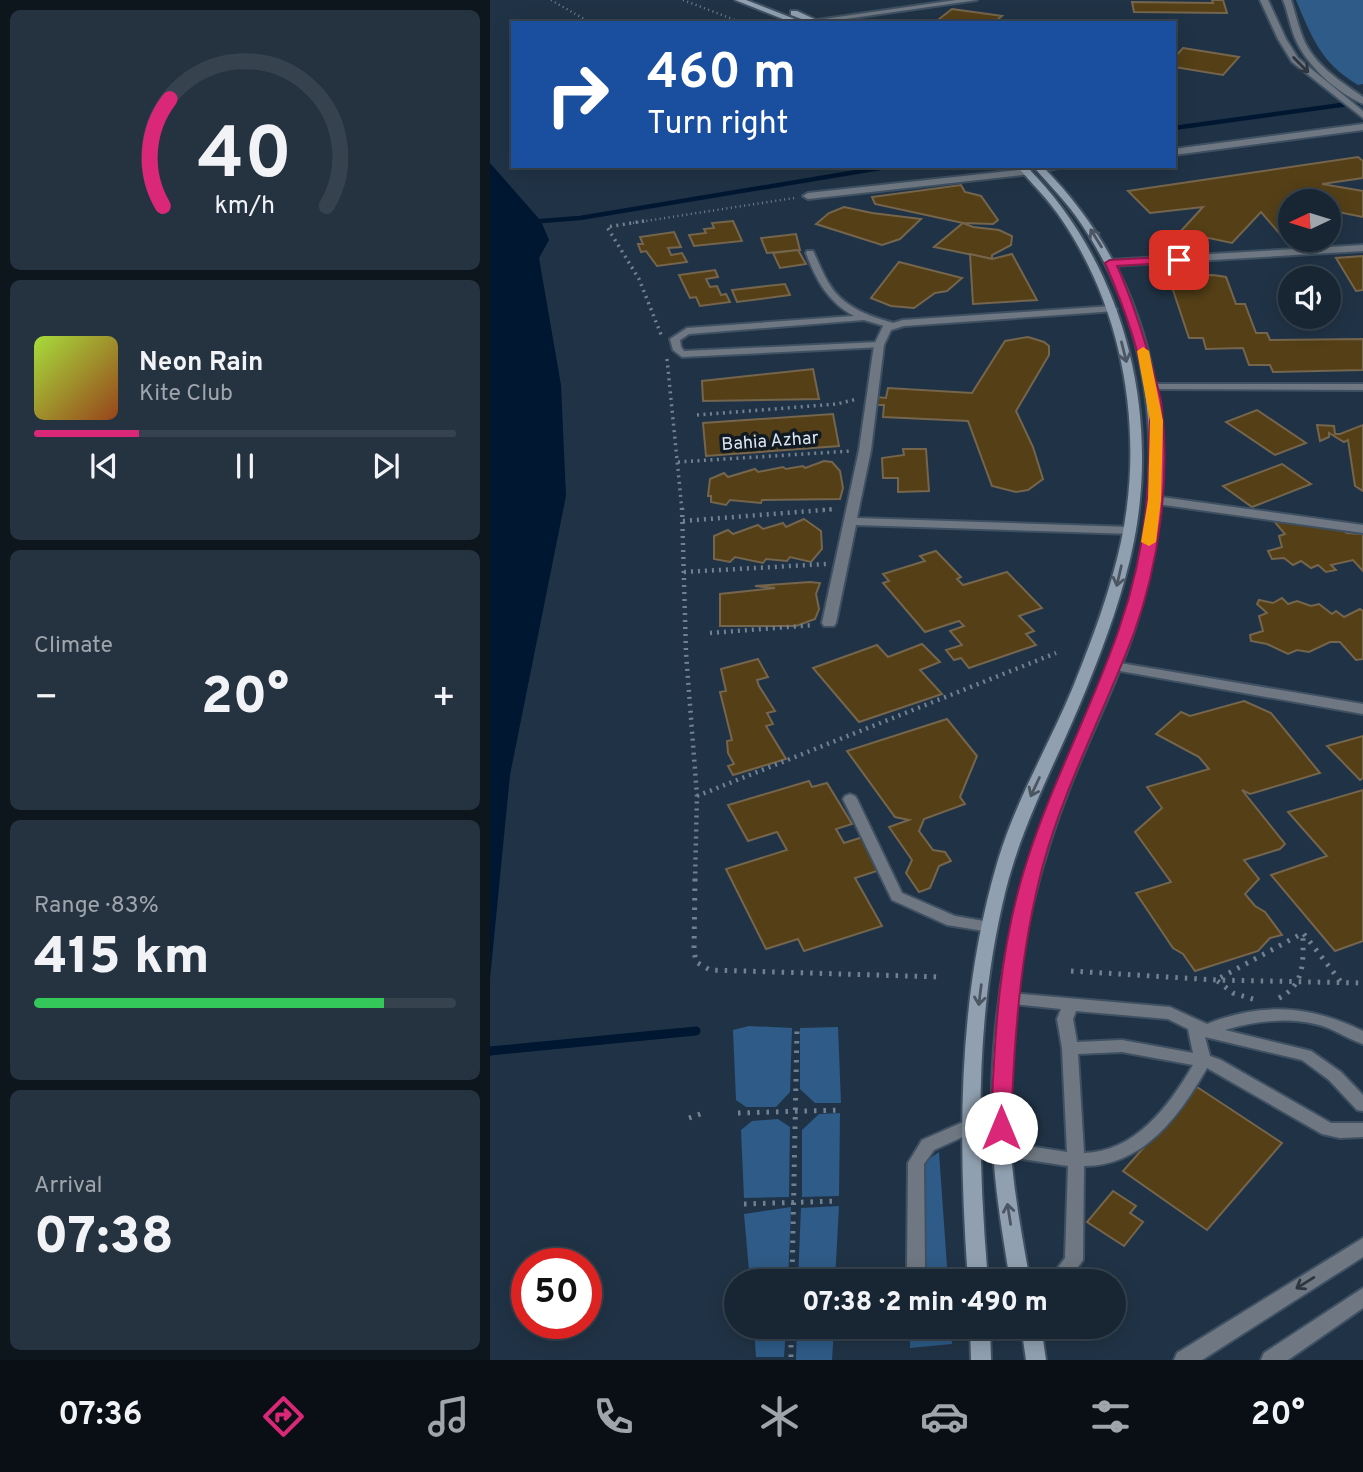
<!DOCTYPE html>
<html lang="en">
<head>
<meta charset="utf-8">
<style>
  :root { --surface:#182634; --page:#253240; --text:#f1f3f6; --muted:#9fa5ac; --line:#36434f; --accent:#db2777 }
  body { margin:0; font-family:Overpass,sans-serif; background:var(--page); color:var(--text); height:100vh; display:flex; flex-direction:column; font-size:26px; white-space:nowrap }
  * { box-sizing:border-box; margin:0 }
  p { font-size:23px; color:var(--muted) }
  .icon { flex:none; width:38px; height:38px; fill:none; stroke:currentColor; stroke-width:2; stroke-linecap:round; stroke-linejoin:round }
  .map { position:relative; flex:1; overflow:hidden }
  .details { display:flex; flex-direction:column; gap:10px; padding:10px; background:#0d151d; width:490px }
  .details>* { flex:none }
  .banner { position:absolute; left:21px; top:21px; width:665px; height:147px; border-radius:0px; box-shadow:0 4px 18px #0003,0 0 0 2px var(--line); background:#1a4fa0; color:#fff; overflow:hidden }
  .needle { width:46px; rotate:266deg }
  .fabs { position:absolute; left:788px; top:189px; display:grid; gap:14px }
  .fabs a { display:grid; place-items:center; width:63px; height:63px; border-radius:50%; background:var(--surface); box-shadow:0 4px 18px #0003,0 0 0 2px var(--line); font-size:35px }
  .speed { position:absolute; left:21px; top:1248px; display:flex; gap:14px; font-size:35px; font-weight:700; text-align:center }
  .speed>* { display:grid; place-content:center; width:91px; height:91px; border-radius:50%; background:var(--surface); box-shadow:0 4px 18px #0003,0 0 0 2px var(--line); line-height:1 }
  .speed .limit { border:10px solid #d22; background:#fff; color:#111 }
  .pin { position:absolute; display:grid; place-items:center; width:60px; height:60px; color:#fff; margin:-30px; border-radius:14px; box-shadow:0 4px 10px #0006 }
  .me { position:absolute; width:77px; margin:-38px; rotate:0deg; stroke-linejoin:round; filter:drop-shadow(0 0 5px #0008) }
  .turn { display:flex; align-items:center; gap:24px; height:147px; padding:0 21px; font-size:32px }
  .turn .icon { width:91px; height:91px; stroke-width:2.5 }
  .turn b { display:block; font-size:49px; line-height:60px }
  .big { font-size:52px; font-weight:800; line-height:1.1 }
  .details .widget { flex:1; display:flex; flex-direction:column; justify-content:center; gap:10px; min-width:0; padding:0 24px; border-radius:10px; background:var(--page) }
  .details .dial { align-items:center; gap:0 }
  .dial svg { height:182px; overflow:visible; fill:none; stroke:var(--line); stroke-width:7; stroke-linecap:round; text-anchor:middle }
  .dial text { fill:var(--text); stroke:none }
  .song { display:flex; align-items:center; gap:21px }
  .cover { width:84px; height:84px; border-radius:10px; background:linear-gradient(135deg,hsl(80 70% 55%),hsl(20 70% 35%)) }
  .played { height:7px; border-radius:4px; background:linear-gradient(90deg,var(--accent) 25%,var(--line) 25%) }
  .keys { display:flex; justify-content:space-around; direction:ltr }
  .heat { display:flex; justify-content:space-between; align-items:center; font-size:38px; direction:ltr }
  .charge { height:10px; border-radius:5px; background:linear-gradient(90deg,#34c759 83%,var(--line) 0) }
  .trip { position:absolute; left:234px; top:1269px; width:402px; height:70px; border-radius:35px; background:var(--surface); box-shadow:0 4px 18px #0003,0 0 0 2px var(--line); font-weight:800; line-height:70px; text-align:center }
  .tabs { display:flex; height:112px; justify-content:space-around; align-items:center; background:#0a0f15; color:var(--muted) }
  .tabs .icon { width:49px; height:49px }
  .tabs .active { color:var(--accent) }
  .tabs b { font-size:32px; color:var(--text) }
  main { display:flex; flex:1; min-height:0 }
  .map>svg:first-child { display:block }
  .green { fill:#2e5b87 }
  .water { fill:#001731 }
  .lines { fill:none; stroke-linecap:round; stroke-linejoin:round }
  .stream-far1 { stroke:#001731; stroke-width:4.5 }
  .stream { stroke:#001731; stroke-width:9 }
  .building { fill:#543f17; stroke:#74654c; stroke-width:2 }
  .service-casing { stroke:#3e5062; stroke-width:4 }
  .minor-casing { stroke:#3e5062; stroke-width:4 }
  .tertiary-casing { stroke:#3e5062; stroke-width:4 }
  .secondary-casing { stroke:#3e5062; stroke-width:4 }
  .path-far3 { stroke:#718192; stroke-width:2.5; stroke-dasharray:1 3.5; stroke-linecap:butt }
  .path-far2 { stroke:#718192; stroke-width:3.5; stroke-dasharray:2 4.5; stroke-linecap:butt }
  .path-far1 { stroke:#718192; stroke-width:4.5; stroke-dasharray:2 5; stroke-linecap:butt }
  .path { stroke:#718192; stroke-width:5; stroke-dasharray:2.5 7; stroke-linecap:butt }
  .service { fill:#6f7882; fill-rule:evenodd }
  .minor { fill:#6f7882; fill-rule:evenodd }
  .tertiary { fill:#6f7882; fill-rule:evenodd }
  .secondary { fill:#91a0b0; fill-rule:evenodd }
  .oneway { stroke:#2d363f }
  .oneway2 { stroke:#4b5662 }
  .route { fill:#db2777; stroke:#8e194d; stroke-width:2 }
  .slow { fill:#f59e0b }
  .labels { text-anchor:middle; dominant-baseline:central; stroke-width:7; stroke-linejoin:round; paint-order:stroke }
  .street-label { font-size:18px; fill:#dae6f3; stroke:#111a22 }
</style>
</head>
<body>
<main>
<section class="details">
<div class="widget dial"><svg viewBox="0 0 100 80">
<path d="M14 69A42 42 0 1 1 86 69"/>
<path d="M14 69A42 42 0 0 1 17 22" stroke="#db2777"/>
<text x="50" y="56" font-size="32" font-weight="700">40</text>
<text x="50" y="72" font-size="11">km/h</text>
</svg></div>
<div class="widget">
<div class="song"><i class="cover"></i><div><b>Neon Rain</b><p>Kite Club</p></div></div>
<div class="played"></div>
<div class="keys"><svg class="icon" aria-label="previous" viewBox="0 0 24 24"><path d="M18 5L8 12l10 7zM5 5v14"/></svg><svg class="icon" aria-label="pause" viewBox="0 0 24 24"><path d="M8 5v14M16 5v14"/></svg><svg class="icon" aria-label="next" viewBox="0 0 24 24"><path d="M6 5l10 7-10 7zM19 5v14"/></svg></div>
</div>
<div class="widget"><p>Climate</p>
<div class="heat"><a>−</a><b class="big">20°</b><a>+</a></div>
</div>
<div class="widget"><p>Range · 83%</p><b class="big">415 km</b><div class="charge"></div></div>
<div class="widget"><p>Arrival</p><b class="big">07:38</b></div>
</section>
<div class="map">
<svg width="873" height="1360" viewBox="0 0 873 1360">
  <rect width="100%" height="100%" fill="#203346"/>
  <g class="green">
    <path d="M806,0h67v84l-5,1c-37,-22 -46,-47 -62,-85z"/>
    <path d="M259,1026l43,2 -2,64 -14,15h-30l-10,-7 -3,-70z"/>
    <path d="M348,1027l3,76h-26l-15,-14v-61z"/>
    <path d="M350,1113l-1,83 -37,1v-67l17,-16z"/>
    <path d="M288,1119l12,8 -1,70 -45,1 -3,-68 11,-9z"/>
    <path d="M449,1152l9,129h-34l6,-6 4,-13 1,-100z"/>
    <path d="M349,1206l-4,75h-37l3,-73z"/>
    <path d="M301,1207l-3,74h-38l-6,-67z"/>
    <path d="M264,1327h32l-2,30h-28z"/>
    <path d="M307,1327h37l-2,33h-36z"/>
    <path d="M420,1327h41l1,17 -42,4z"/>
  </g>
  <path class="water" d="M0,163l51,58 8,19 -10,18 22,127 5,111 -56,279 -20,204z"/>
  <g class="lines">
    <g class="stream-far1">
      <path d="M684,128l189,-26"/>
      <path d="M51,221l39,-3 306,-51"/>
    </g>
    <path class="stream" d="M0,1051l206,-20"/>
  </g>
  <g class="building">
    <path d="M722,0h11l4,13 -93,-1 -2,-10 81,1z"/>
    <path d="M462,9l50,7 -9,7h-59z"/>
    <path d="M693,48l56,9 -16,18 -49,-8v-9z"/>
    <path d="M868,157l5,4v17l-41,6 41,7v26l-35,-7v-9h-38v38l-5,1 -24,-28 -29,31 -52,-11 23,-25 -53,6 -22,-22z"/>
    <path d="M471,185l4,7 16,4 17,24 -5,4 -30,-1 -88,-19 -3,-7z"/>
    <path d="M354,207l28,6 49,6 -21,20 -18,6 -66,-21 13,-11z"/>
    <path d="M243,221l9,20 -48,5 -5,-11 17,-2 -2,-4 10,-1 -2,-5z"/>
    <path d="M473,223l10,4 26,3 13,6 -1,9 -19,10v4l-58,-12z"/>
    <path d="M184,232l7,15 -13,1 3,7 11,-2 5,9 -30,4 -11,-15 -5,1 -3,-8h5l-3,-7z"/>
    <path d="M306,234l4,16 -33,3 -6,-15z"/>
    <path d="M308,250l8,14 -26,4 -7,-15z"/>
    <path d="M480,254l22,5 20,-5 25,46 -64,4z"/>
    <path d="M873,256v34l-7,1 -20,-33z"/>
    <path d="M409,262l63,16 -15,13 -12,2 -21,15 -23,-2 -20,-8z"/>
    <path d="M225,270l3,7 -12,2 4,8 7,-1 4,9 5,-1 4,8 -30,4 -4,-9 -6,1 -11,-23z"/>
    <path d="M723,275l13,2 10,27h9l11,29h11l3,7 93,-1v31l-90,2 -3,-7h-21l-6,-17 -37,1 -3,-11h-14l-19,-57h5l-2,-5z"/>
    <path d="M295,284l5,11 -53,7 -5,-12z"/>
    <path d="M538,337l16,5 5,4v9l-33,56 17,36 10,32 -15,11 -12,2 -24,-6 -24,-65 -85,-4 1,-12h-7v-8l9,1 2,-10 84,5 33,-52z"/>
    <path d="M323,369l6,30 -116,2 -1,-20z"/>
    <path d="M767,410l49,33 -31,12 -49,-33z"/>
    <path d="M343,414l6,32 -133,10 -3,-33z"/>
    <path d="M827,425l17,1 1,8h5l23,-9v66l-8,-5 -7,-46 -4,2 -15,-9v4l-9,4z"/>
    <path d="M413,449h23l3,42 -31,1v-14h-15l-1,-20 22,-3z"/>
    <path d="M334,461l8,1 8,9 3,17 -3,11 -78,1 -1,3 -31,-3 -4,5 -15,-3v-6h-3l2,-17 14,-6 4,4 27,-8 3,3 25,-5 3,2 17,-3 2,2z"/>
    <path d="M792,464l29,20 -59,23 -29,-21z"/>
    <path d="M314,519l17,12 1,18 -11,13 -21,-5 -3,4 -21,-2 -3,4 -28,-6 -5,5 -16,-3v-23l14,-6 5,4 25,-9 5,4 20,-6 3,4z"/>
    <path d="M790,519l10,4 9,-3 35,4 13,9 16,1v37l-10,-11 -22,5 5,5 -10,2 -8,-7 -7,3 -10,-7 -8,4 -9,-7 -12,1 -4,-8 14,-4 -3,-11 6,-2 -11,-13z"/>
    <path d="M446,551l25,26 -4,2 6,6 44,-13 35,36 -23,8 15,15 -8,3 10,11 -67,23 -8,-10 -7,2 -8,-10 16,-5 -12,-14 14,-5 -5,-5 -34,11 -42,-49 6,-2 -6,-7 42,-13 -5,-5z"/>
    <path d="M320,582l10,1 -4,11 3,15 -4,10 -19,7h-76v-32l55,-6 -20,-2z"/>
    <path d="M792,598l6,6 9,-3 14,5 8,-2 13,10 4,-3 8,6 16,-8 3,2v48l-7,1 -16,-18h-10l-21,10 -12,-2 -9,4 -21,-10 -16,-3 -1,-6 13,-4 -4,-15 8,-3 -10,-9 2,-4 14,3z"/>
    <path d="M432,644l18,18 -20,8 22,24 -83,28 -46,-54 64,-23 11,12z"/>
    <path d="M268,659l10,18 -11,3 2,6 16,25 -8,2 6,11 -7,2 20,33 -53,16 -5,-9 6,-2 -6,-11 -1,-12 5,-1 -12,-48 6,-1 -5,-22z"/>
    <path d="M754,701l27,12 49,60 -70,21 -8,-4 43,54 -5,5 -36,11 15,19 -14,15 10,12 10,6 17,23 -12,3 -12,13 -63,20 -12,-17 -10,-6 -37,-55 35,-11 -36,-50 27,-24 -15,-21 62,-18 -10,-12 -43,-23 25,-22 9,4z"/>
    <path d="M457,719l30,37 -17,41 5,7 -41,15 -5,12 14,19 12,2 6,9 -12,5 -9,22 -11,4 -13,-19 6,-13 -23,-33 20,-7 -14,-3 -48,-66z"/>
    <path d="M873,736v42l-3,2 -33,-34z"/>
    <path d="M319,781l3,6 15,-4 25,41 -16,5 8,14 19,-6 20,32 -28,9 27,48 -78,25 -6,-12 -32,10 -40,-80 61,-19 -10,-18 -29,9 -20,-36z"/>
    <path d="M873,790v151l-28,10 -64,-76 56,-19 -39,-44z"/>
    <path d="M707,1087l85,56 -75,87 -84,-59z"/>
    <path d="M623,1191l23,15 -6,7 13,9 -19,24 -37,-24z"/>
  </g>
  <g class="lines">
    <g class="service-casing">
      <g id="service">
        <path d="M317,251h6c5,10 9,21 15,31 14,25 40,34 66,41v4l-3,1 -27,-8 -175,14 -9,6 1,7 3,4 195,-9 5,3 -2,2 -200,10 -9,-7 -3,-11 17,-11 167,-12c-26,-14 -38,-36 -48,-63z"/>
        <path d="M360,794l5,2 2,3 45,94 53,23 40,7 2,4 -2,4 -5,1 -43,-7 -55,-25 -49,-101 2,-3z"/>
        <path d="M519,993l161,14 37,17c54,-22 103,-19 156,7v13c-12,-4 -23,-11 -35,-16 -32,-12 -70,-8 -103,2l86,21 30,21 22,23v16l-6,-1 -28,-30 -27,-20 -97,-23 5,19 11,4 110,63h32v14l-23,1 -18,-4 -115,-66c-27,47 -63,98 -123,98l-1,94 -15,21h-20l17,-23 3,-92 -66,-10 -6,-2 -2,-5 2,-5 6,-2 65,10 -5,-104 -5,-29 4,-10 -57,-6 -2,-4 2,-4zM586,1011l92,8 20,10 5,24 -71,-13 -45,2 -4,-23zM632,1052l71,13c-24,41 -58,87 -109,88l-6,-99z"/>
        <path d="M480,1119l6,2 2,5 -2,5 -42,19 -10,14 1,104 -3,5 -6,3 -6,-3 -3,-5 1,-105 14,-23z"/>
      </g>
    </g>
    <g class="minor-casing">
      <g id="minor">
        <path d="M466,0h21l-159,23 -8,-2z"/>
        <path d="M873,124v6l-189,25v-6z"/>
        <path d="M577,166l-27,6 -5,-3 5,-3z"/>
        <path d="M538,169l3,1v4l-223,25 -5,-3 5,-3z"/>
        <path d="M873,245v6l-253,15 -5,-3 5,-3z"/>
        <path d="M622,306l5,3 -1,2 -212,15 -13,4 -7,15 -13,105 -14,68 273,9 4,1 2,3 -2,3 -278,-9 -20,98 -2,3h-10l-2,-3 37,-173 15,-105 9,-19 20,-6z"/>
        <path d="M662,384h211v6l-215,-1 -2,-2z"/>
        <path d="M664,496l209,29v8l-213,-30 -2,-3 2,-3z"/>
        <path d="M624,662l249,42v10l-254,-45 -2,-3z"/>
        <path d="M873,1238v19l-161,103h-28l3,-7z"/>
        <path d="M873,1288v20l-75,52h-27l3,-7z"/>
      </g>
    </g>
    <g class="tertiary-casing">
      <g id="tertiary">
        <path d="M770,0h8l18,39 12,19 65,53v7l-71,-56 -14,-23z"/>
        <path d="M793,0h8c4,12 7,26 12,38 11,27 37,43 60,59v7c-27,-12 -57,-39 -68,-66 -5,-12 -7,-26 -12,-38z"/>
      </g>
    </g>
    <g class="secondary-casing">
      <g id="secondary">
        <path d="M245,0h11l59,23h-12z"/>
        <path d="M301,11h6l26,12h-11l-21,-8z"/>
        <path d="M527,166h9c97,97 134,242 108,375 -10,50 -28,99 -47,146 -27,68 -63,131 -81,202 -32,129 -29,260 -18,392h-20c-10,-142 -11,-283 30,-421 18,-60 51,-115 75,-173 19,-47 37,-95 48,-145 23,-108 4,-229 -59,-322 -13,-20 -30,-36 -45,-54z"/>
        <path d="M543,166h9c126,126 145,301 92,465 -17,53 -43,102 -63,153 -16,40 -29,81 -39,123 -19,83 -27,173 -20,258 4,39 11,77 18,116h-20c-6,-39 -13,-77 -16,-117 -7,-88 3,-182 25,-268 21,-85 62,-161 93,-242 53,-139 56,-302 -30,-429 -14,-22 -32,-39 -49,-59z"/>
        <path d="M480,1326h20l1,34h-20z"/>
        <path d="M531,1326h20l5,34h-20z"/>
      </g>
    </g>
    <g class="path-far3">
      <path d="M61,0l40,23"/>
      <path d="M193,0l60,23"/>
      <path d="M143,223l161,-25"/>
    </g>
    <g class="path-far2">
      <path d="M154,221l-37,6 32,52 23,58"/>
      <path d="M177,359l15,151"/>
      <path d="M207,415l140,-11 20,-5"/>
      <path d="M188,462l173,-11"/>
      <path d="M333,510l13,-1"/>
    </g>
    <g class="path-far1">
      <path d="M192,508l4,145 11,143 -2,85"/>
      <path d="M193,521l153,-12"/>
      <path d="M194,572l142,-8"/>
      <path d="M220,633l104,-8"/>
      <path d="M207,796l359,-143"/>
    </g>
    <g class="path">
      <path d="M205,879l-1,72 2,11 14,8 232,7"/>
      <path d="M581,971l145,9 147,3"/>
      <path d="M789,998c27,-14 24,-38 24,-65"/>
      <path d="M763,999l-20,-6 -17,-13 87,-47 38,49"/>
      <path d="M248,1113l102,-3"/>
      <path d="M199,1118l17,-6"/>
      <path d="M254,1204l95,-3"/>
      <path d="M302,1281l5,-253"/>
      <path d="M301,1326v31"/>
      <path d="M561,1333l18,-2"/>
    </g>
    <use href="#service" class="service"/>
    <use href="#minor" class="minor"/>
    <use href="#tertiary" class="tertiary"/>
    <use href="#secondary" class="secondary"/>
  </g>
  <defs><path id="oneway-shaft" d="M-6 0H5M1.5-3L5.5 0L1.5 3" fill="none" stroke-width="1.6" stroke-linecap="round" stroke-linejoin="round" transform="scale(1.75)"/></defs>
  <g class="oneway">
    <use href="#oneway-shaft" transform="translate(811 65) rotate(45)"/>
    <use href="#oneway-shaft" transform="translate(815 1283) rotate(148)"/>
  </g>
  <g class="oneway2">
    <use href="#oneway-shaft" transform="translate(606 238) rotate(-122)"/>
    <use href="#oneway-shaft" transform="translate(634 352) rotate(76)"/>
    <use href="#oneway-shaft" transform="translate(629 576) rotate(103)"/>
    <use href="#oneway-shaft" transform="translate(545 787) rotate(115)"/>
    <use href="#oneway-shaft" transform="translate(490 995) rotate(97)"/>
    <use href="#oneway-shaft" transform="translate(519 1214) rotate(-99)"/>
  </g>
  <path class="route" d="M689,256l5,4 -1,2 -66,4c15,33 25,65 35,100 3,14 9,28 10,42 8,72 -3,156 -28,225 -29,77 -69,152 -91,232 -23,86 -29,175 -32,263l-3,6 -7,3 -7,-3 -3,-6c3,-89 8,-182 36,-267 25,-79 65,-153 92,-232 21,-60 31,-124 30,-187 0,-12 2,-25 0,-37 -8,-49 -24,-97 -44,-142l5,-3z"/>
  <path class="slow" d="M653,347l6,4 14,70 -2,79 -5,42 -7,4 -8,-4 7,-42 2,-79 -13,-70z"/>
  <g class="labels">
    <g class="street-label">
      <text transform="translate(280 442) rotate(-4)">Bahia Azhar</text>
    </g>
  </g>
</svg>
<div class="fabs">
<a><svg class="needle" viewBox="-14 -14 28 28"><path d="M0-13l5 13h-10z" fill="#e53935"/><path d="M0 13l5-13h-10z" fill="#9fa5ac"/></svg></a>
<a><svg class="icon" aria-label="sound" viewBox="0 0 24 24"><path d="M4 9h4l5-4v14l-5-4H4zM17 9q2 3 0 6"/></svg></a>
</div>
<div class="speed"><div class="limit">50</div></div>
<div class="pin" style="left:689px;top:260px;background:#d93025"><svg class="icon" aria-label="arrive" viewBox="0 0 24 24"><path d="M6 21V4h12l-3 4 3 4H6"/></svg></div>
<svg class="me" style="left:511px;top:1128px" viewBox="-20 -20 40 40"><circle r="19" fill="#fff"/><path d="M0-13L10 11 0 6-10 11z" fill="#db2777"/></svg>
<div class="trip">07:38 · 2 min · 490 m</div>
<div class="banner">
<div class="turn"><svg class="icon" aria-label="right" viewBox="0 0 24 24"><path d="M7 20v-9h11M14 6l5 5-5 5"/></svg><div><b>460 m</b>Turn right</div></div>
</div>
</div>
</main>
<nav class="tabs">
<b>07:36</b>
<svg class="icon active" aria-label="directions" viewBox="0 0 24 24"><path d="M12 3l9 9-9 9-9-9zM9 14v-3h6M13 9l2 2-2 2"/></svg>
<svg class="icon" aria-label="music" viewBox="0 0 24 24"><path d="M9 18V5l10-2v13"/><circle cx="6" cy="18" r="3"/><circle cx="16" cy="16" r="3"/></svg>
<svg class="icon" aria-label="phone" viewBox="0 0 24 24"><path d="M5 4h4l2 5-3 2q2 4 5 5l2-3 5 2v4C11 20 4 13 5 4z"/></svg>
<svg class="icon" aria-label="climate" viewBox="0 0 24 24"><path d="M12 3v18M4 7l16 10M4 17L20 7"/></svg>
<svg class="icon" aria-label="car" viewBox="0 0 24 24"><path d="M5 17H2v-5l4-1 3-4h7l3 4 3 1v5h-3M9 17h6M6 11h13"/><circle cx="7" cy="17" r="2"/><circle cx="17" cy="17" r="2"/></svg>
<svg class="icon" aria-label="filters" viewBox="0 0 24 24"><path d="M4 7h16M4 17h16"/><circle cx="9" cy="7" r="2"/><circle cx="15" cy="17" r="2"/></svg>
<b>20°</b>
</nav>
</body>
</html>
